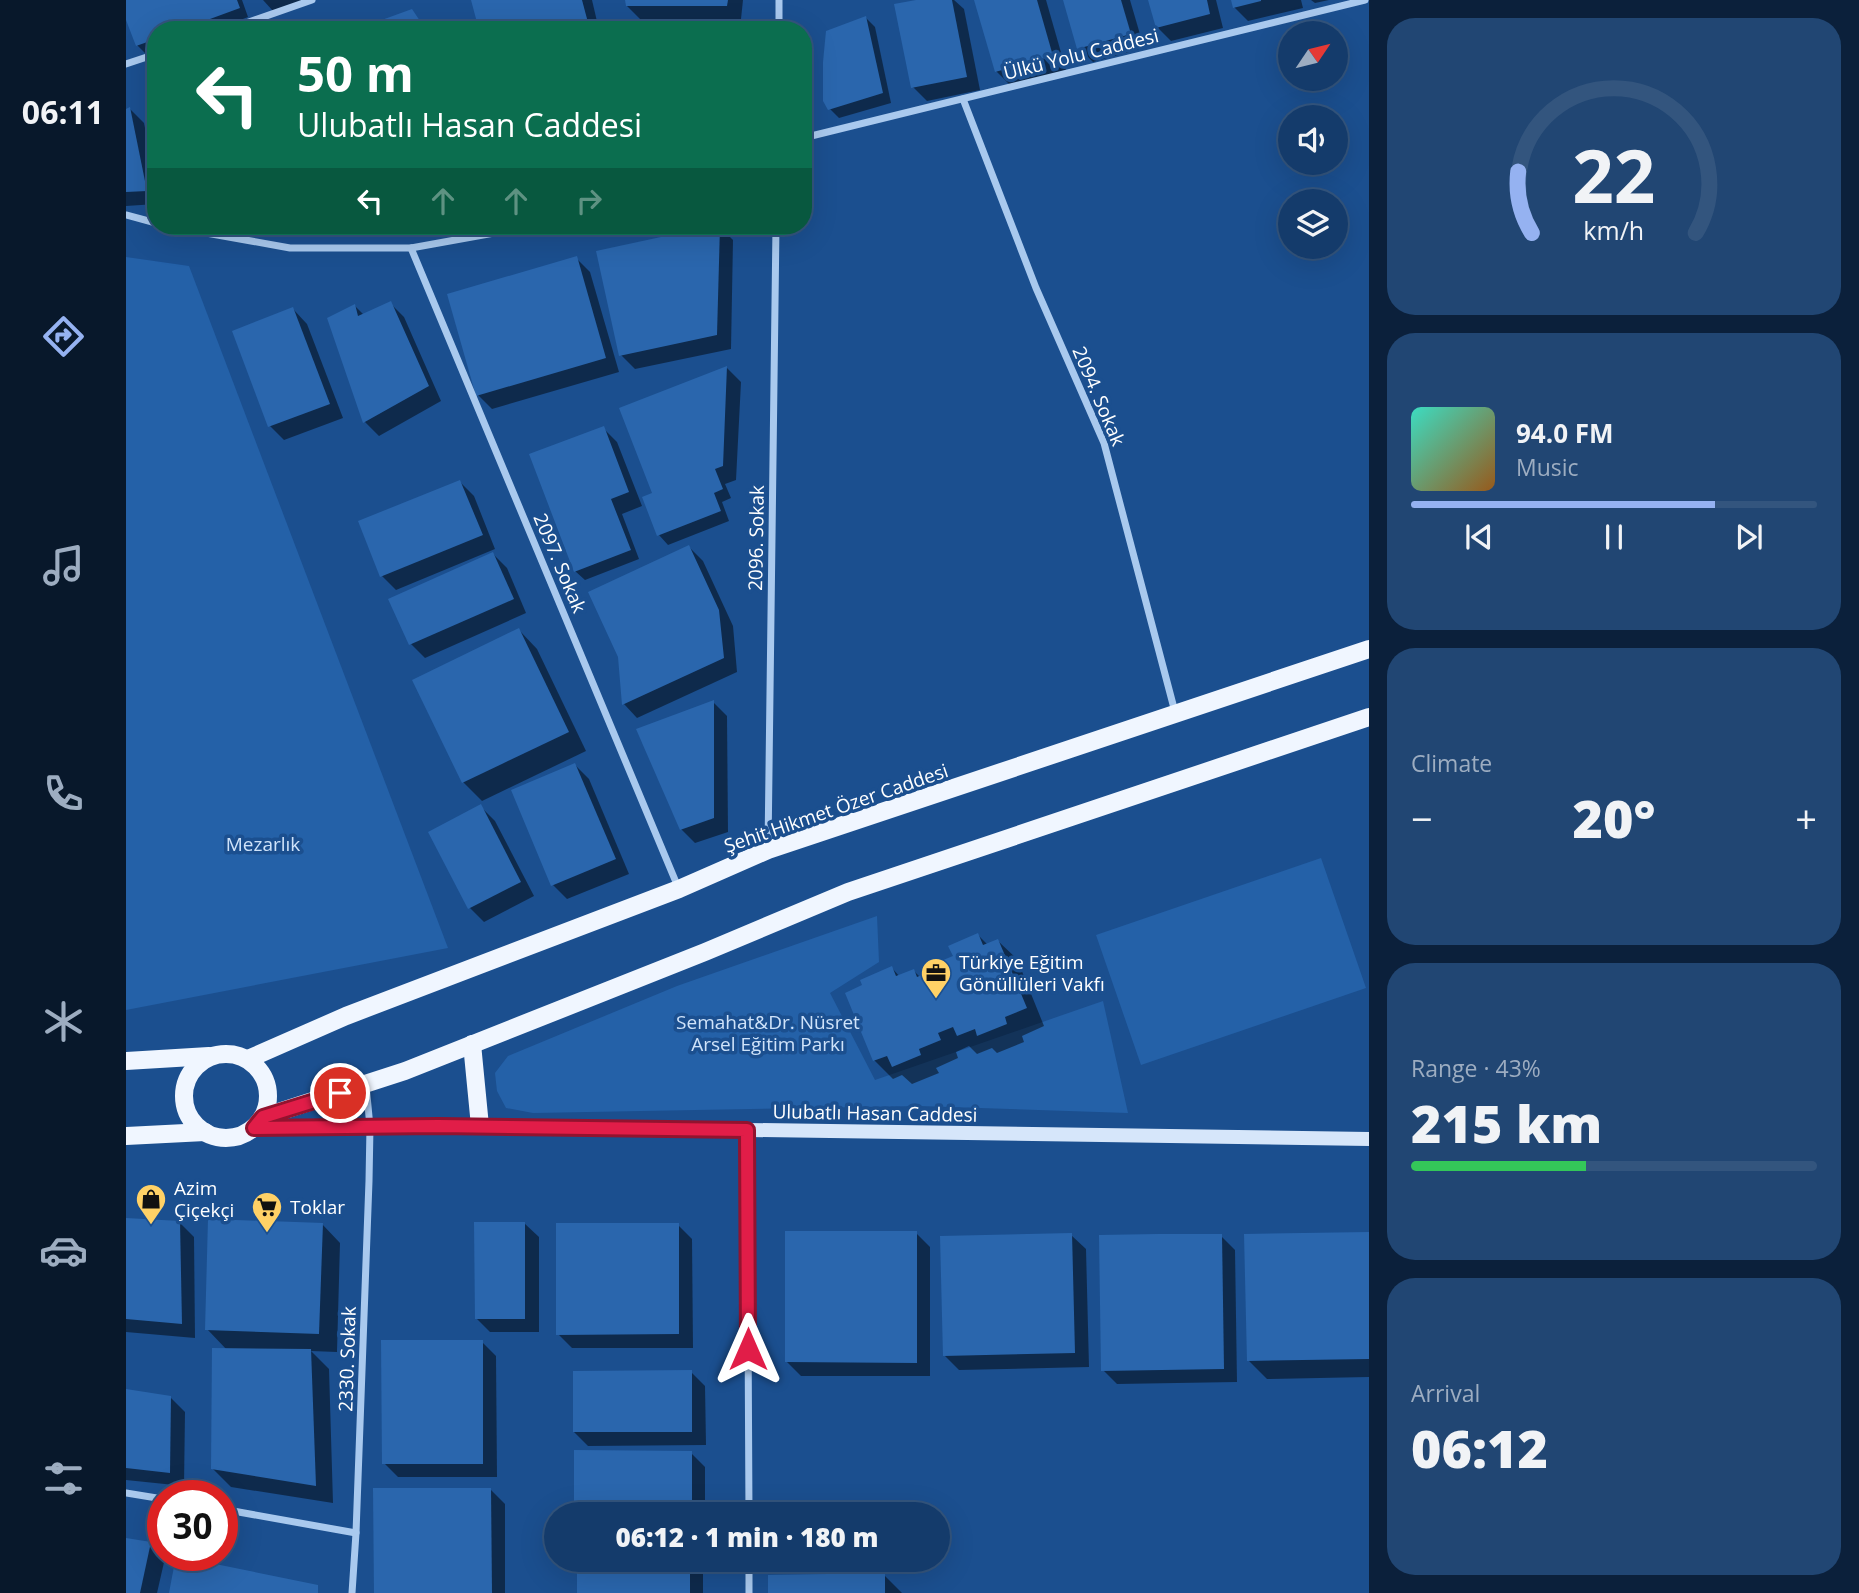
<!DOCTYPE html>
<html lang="en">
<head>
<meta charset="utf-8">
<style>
  :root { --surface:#143b6b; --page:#214673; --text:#f1f3f6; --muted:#9dadc1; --line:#33557e; --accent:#95b2f1 }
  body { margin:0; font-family:"Open Sans",sans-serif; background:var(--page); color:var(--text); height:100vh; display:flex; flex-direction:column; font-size:26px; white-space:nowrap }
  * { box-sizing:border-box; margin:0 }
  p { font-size:23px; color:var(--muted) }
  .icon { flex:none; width:38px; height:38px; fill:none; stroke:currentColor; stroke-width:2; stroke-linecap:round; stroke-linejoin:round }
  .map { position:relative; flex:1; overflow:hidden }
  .details { display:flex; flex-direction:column; gap:18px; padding:18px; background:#0b203b; width:490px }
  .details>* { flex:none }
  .banner { position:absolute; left:21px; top:21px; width:665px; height:214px; border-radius:28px; box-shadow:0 7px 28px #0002,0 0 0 2px var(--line); background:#0b6e4f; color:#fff; overflow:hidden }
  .needle { width:46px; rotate:55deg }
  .controls { position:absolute; left:1152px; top:21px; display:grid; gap:14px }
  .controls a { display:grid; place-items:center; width:70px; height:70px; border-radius:50%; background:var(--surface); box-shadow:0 7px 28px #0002,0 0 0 2px var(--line); font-size:35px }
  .speed { position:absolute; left:21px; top:1480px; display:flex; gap:14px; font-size:35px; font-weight:700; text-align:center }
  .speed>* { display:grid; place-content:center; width:91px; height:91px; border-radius:50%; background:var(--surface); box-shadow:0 7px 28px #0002,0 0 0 2px var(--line); line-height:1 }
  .speed .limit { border:10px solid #d22; background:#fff; color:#111 }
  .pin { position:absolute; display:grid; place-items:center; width:60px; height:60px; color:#fff; margin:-30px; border:4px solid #fff; border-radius:50%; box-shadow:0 2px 7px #0007 }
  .me { position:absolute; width:77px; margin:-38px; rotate:0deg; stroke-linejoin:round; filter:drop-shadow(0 0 5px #0008) }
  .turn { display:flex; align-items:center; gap:24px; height:147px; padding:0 35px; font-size:32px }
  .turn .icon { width:91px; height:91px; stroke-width:2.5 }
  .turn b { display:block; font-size:49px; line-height:60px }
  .lanes { display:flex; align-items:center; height:66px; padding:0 35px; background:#0003; justify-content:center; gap:35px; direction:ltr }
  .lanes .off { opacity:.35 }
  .big { font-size:52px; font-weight:800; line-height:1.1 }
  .details .card { flex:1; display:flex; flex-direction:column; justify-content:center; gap:10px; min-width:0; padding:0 24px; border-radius:28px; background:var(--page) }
  .details .dial { align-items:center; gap:0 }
  .dial svg { height:182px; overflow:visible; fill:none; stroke:var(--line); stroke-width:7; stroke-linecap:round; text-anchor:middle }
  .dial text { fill:var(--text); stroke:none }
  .song { display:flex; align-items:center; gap:21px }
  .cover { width:84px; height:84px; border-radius:10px; background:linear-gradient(135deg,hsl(170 70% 55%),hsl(30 70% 35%)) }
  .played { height:7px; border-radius:4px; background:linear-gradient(90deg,var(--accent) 75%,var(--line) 75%) }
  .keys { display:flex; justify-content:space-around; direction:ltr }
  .heat { display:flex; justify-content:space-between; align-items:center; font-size:38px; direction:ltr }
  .charge { height:10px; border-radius:5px; background:linear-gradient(90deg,#34c759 43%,var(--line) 0) }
  .trip { position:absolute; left:418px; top:1502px; width:406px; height:70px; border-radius:35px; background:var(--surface); box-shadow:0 7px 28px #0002,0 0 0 2px var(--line); font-weight:800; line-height:70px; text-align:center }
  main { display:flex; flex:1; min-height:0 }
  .tabs { display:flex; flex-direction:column; width:126px; justify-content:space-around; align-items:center; background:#08182b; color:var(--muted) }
  .tabs .icon { width:49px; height:49px }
  .tabs .current { color:var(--accent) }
  .tabs b { font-size:32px; color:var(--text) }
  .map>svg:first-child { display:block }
  .green { fill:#2461a8 }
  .shadow { fill:#0007 }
  .building { fill:#2a66ad }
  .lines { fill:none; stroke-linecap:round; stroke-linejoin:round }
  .street { stroke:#a9c9ee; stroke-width:7 }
  .secondary { stroke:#d6e6fa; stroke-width:14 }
  .primary { stroke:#f0f6ff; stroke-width:18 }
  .route-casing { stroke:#92132f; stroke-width:18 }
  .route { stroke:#e11d48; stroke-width:12 }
  .labels { text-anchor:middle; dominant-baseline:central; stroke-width:7; stroke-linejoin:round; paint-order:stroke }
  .street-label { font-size:19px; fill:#fff; stroke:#1b4f8f }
  .park-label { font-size:19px; fill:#cfe3fa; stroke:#1b4f8f }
  .poi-label { font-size:19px; fill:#fff; stroke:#1b4f8f; text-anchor:start }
</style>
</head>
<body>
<main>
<nav class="tabs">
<b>06:11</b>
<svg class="icon current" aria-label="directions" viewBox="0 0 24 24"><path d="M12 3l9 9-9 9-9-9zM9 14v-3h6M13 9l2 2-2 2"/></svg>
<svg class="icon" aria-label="music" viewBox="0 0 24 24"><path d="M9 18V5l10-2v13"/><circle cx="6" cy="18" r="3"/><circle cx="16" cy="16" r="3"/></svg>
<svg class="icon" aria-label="phone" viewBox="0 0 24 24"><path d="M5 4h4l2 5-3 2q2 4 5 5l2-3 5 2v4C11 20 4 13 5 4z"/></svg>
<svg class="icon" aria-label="climate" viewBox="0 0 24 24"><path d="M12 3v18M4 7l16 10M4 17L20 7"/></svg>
<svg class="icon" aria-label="car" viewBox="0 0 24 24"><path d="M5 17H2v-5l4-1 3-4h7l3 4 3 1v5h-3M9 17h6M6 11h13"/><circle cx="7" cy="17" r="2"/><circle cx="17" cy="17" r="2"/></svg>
<svg class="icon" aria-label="filters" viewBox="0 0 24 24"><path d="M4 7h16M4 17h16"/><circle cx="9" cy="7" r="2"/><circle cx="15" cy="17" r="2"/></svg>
</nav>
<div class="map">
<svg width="1243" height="1593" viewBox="0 0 1243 1593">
  <rect width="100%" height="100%" fill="#1b4f8f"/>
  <g class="green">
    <path d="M0,257l63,9 259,682 -322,62z"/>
    <path d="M1195,858l45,130 -225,77 -45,-130z"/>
    <path d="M751,916l2,46 -49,31 45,87 228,-79 25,112 -208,-7 -387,7 -27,-5 -9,-17 -2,-18 13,-17 169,-70z"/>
  </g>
  <g class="shadow">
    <path d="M0,0h116l6,17 -23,9 2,4h-71v27l-5,2 -14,-14 -11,-30z"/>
    <path d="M137,0h40l-30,11z"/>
    <path d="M347,0h119l7,30h-118z"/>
    <path d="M501,0h116l-2,19 -100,1 -14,-14z"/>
    <path d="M799,0h29l10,9 16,81 -53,11 -14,-14z"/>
    <path d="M850,0h70l20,70 -56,15 -14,-14z"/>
    <path d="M939,0h65l14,48 -51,14 -14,-14z"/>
    <path d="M1024,0h66l7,28 -52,13 -14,-14z"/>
    <path d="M1107,0h68l2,8 -55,13 -14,-14z"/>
    <path d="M1185,0h18l-14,3z"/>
    <path d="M740,18l9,9 16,76 -52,15 -9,-9z"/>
    <path d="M4,109l14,14 12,60v21l-30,2v-95z"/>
    <path d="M178,226h36l1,2 -30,5z"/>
    <path d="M593,226l14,14 -2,109 -96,20 -14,-14 -23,-103z"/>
    <path d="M450,258l14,14 29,100 -127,37 -14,-14z"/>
    <path d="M264,303l14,14 37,84 -62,35 -14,-14 -36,-104 26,-12 9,9z"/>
    <path d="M167,309l14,15 36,94 -59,22 -14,-14z"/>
    <path d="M601,368l14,14 -5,98 -11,4 6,14 -9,4 7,19 -61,24 -9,-10 -3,-41 -35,-85z"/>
    <path d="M477,428l14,14 25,64 -20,8 17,45 -54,21 -10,-9z"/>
    <path d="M334,482l14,14 21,53 -99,41 -14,-14z"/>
    <path d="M563,547l14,14 30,65 4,46 -100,46 -13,-14z"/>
    <path d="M367,554l14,14 19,45 -101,45 -14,-14z"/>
    <path d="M393,630l18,19 49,102 -104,50 -19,-19 -49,-101z"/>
    <path d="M587,702l14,14 1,116 -33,11 -14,-14z"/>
    <path d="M449,765l14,14 40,95 -62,25 -14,-14 -40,-94z"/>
    <path d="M355,807l14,14 39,75 -50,26 -14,-14 -40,-75z"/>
    <path d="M852,935l10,10 10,-4 19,18 27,67 -22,10 2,6 -27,11 -5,-5 -15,6 -8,-8 -13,6 2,6 -22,10 3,5 -27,11 -10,-9 -9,4 -19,-19 18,-92 8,9 14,-6 6,6 20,-8z"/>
    <path d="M0,1220l54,3 14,14 1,101 -69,-6z"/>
    <path d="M398,1223l15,14v95h-49l-14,-14z"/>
    <path d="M196,1224l18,19 -3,109 -26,-1 18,18 4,134 -102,-16 -19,-19 15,-118 -20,-21z"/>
    <path d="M552,1225l14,14 1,109h-121l-14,-14z"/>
    <path d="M790,1233l14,14v129h-129l-14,-14z"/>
    <path d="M1243,1234v143l-102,2 -19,-19z"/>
    <path d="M945,1235l15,14 3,118 -130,3 -14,-14z"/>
    <path d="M1095,1236l14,14 2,132 -120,2 -14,-14z"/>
    <path d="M356,1342l14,14 1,121h-99l-14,-14z"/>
    <path d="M565,1372l14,14 1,59 -118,1 -14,-14z"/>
    <path d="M0,1391l45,7 14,14 -1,74 -58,-6z"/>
    <path d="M565,1453l14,14v47h-123l-6,-6z"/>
    <path d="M365,1490l14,14v89h-129z"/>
    <path d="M0,1539l24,5 15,14 -8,35h-31z"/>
    <path d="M452,1559h125v34h-124z"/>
    <path d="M758,1575l18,18h-132z"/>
  </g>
  <g class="building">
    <path d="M0,0h111l3,8 -60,22h-24v9l-20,7 -10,-26z"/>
    <path d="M345,0h111l8,30h-111z"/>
    <path d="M499,0h103l-1,6h-101z"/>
    <path d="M790,0h36l15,77 -56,11 -17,-84z"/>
    <path d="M848,0h63l16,56 -58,16z"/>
    <path d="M937,0h58l10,34 -54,15z"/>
    <path d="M1022,0h59l3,14 -54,14z"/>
    <path d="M1105,0h30v1l-28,7z"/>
    <path d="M286,9l14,21h-68l-1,-1z"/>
    <path d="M740,16l17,77 -55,17 -5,-9v-39l3,-31z"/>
    <path d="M4,107l17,84 -21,1v-83z"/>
    <path d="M586,226h8l-3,109 -98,21 -23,-105z"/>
    <path d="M451,256l29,102 -130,38 -29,-102z"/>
    <path d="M265,301l38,85 -66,37 -36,-105 28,-14 3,12z"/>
    <path d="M167,307l37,97 -62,23 -36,-96z"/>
    <path d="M601,366l-4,100 -8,3 8,20 -9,4 7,18 -64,25 -15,-39 10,-4 -33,-85z"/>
    <path d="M478,426l25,66 -18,7 20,51 -57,22 -45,-118z"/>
    <path d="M334,480l23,55 -103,42 -22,-56z"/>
    <path d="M563,545l30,65 5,48 -102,47 -4,-48 -30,-65z"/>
    <path d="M367,552l21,47 -105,46 -21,-46z"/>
    <path d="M393,628l50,104 -107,51 -50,-103z"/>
    <path d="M588,700v118l-34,12 -44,-101z"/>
    <path d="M449,763l41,96 -65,27 -40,-96z"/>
    <path d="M355,804l40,78 -53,27 -40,-77z"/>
    <path d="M852,933l5,12 15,-6 29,69 -22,9 2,7 -30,12 -2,-7 -18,7 -4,-9 -15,6 3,7 -22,9 2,6 -29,12 -5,-11 -14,5 -28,-68 17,-8 -2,-5 32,-14 4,10 18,-7 3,8 21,-9 -2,-5 17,-7 -5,-10z"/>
    <path d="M0,1218l54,3 2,103 -56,-5z"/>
    <path d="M82,1219l115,4 -4,111 -114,-4z"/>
    <path d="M348,1222h51v97h-50z"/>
    <path d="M430,1223h123v111l-123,1z"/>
    <path d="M659,1231h132v132l-132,-1z"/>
    <path d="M1243,1232v127l-122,2 -3,-127z"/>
    <path d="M946,1233l3,120 -132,3 -3,-120z"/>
    <path d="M1032,1234h64l2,135 -123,2 -2,-136z"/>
    <path d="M255,1340h102v124h-101z"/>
    <path d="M86,1348l99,1 5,137 -105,-17z"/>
    <path d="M566,1370v62h-119v-61z"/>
    <path d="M0,1389l45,7 -1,77 -44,-5z"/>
    <path d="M448,1450l118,1v59l-118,-1z"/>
    <path d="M247,1488h118l1,105h-118z"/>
    <path d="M0,1538l25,4 -11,51h-14z"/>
    <path d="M50,1556l142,29v8h-149z"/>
    <rect x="451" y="1559" width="113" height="34"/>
    <path d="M759,1573v20h-117v-18z"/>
  </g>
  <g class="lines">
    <g class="street">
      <path d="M100,30l86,-30"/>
      <path d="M653,30v-30"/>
      <path d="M0,64l30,-10"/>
      <path d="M837,99l73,189 68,155 71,269"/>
      <path d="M677,138l562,-138"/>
      <path d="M0,215l30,8"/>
      <path d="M41,226l123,22h121l122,-22"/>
      <path d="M285,248l267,639"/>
      <path d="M642,848l8,-622"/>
      <path d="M621,1131l2,383"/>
      <path d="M0,1493l37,6"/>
      <path d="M96,1509l134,24"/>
      <path d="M623,1559v34"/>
      <path d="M226,1593l4,-60 13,-352 1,-54 -4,-42"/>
    </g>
    <path class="secondary" d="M128,1128l226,-2 889,13"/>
    <g class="primary">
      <path d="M346,1044l8,82"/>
      <circle cx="100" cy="1096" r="42"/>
      <path d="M122,1059l98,-43 333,-127 89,-39 601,-201"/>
      <path d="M0,1061l83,-5"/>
      <path d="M137,1117l142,-46 300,-119 143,-60 521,-175"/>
      <path d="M0,1136l79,-4"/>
    </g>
  </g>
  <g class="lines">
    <g class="route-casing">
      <path id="route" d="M214,1093l-77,24 -9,11 184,-2 309,4 1,219"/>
    </g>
    <use href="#route" class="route"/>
  </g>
  <defs>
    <g id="office-pin" transform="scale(1.575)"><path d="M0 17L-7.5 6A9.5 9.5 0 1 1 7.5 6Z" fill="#ffd166" stroke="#1b4f8f"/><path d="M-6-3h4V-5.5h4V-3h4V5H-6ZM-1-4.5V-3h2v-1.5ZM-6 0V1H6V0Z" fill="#111"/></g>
    <g id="shop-pin" transform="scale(1.575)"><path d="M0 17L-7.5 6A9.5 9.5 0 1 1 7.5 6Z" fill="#ffd166" stroke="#1b4f8f"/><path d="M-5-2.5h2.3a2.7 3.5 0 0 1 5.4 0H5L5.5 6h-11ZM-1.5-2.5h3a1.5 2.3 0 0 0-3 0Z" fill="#111"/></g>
    <g id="supermarket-pin" transform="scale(1.575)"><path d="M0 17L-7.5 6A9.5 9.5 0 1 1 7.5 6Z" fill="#ffd166" stroke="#1b4f8f"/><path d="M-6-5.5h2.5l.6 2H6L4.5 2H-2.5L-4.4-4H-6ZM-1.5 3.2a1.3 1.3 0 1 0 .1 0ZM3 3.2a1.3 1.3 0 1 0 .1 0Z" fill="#111"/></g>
  </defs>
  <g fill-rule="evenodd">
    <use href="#office-pin" x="810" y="973"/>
    <use href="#shop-pin" x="25" y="1199"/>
    <use href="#supermarket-pin" x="141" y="1207"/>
  </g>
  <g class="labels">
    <g class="street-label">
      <text transform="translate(955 54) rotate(-14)">Ülkü Yolu Caddesi</text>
      <text transform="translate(973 396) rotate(67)">2094. Sokak</text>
      <text transform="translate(630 538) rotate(-89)">2096. Sokak</text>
      <text transform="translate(434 563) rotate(67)">2097. Sokak</text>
      <text transform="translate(710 808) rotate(-19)">Şehit Hikmet Özer Caddesi</text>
      <text transform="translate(749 1113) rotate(1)">Ulubatlı Hasan Caddesi</text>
      <text transform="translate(221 1359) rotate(-88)">2330. Sokak</text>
    </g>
    <g class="park-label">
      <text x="137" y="844">Mezarlık</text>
      <text x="642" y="1022">Semahat&amp;Dr. Nüsret<tspan x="642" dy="22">Arsel Eğitim Parkı</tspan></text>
    </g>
    <g class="poi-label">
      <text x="833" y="962">Türkiye Eğitim<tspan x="833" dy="22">Gönüllüleri Vakfı</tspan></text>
      <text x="48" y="1188">Azim<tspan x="48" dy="22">Çiçekçi</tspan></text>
      <text x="164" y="1207">Toklar</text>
    </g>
  </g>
</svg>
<div class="controls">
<a><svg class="needle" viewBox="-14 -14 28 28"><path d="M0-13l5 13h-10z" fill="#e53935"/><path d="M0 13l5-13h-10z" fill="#9dadc1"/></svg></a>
<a><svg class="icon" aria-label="sound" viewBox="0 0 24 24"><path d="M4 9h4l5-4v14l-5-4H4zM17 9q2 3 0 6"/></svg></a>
<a><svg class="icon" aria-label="layers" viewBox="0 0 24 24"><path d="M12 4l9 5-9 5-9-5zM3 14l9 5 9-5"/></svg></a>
</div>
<div class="speed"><div class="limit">30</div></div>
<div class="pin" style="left:214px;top:1093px;background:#d93025"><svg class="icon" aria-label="arrive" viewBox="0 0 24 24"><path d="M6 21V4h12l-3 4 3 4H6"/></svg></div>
<svg class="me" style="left:622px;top:1349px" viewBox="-20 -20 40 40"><path d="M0-17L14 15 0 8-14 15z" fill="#e11d48" stroke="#fff" stroke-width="4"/></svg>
<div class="trip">06:12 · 1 min · 180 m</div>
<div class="banner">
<div class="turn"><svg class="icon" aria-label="left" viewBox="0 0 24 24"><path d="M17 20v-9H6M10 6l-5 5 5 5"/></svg><div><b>50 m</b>Ulubatlı Hasan Caddesi</div></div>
<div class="lanes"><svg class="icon" aria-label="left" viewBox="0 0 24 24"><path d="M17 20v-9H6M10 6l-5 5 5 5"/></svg><svg class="icon off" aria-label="ahead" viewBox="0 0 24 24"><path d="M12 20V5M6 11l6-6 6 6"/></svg><svg class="icon off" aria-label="ahead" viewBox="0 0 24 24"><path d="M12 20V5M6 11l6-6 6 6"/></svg><svg class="icon off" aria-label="right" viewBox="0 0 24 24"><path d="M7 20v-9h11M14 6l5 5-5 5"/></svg></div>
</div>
</div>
<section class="details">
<div class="card dial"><svg viewBox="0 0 100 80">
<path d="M14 69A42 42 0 1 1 86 69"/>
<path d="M14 69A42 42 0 0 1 8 42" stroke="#95b2f1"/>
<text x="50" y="56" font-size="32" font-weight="700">22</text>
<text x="50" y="72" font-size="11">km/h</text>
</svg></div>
<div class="card">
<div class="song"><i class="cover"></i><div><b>94.0 FM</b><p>Music</p></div></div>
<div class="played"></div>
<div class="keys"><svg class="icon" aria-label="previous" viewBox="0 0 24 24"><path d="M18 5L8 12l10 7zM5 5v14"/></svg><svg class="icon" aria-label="pause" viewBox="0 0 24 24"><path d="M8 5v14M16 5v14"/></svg><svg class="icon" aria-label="next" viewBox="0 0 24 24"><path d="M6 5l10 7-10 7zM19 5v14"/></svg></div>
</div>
<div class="card"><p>Climate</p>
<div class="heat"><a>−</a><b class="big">20°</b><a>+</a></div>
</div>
<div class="card"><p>Range · 43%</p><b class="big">215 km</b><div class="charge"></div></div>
<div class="card"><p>Arrival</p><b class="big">06:12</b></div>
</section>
</main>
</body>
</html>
